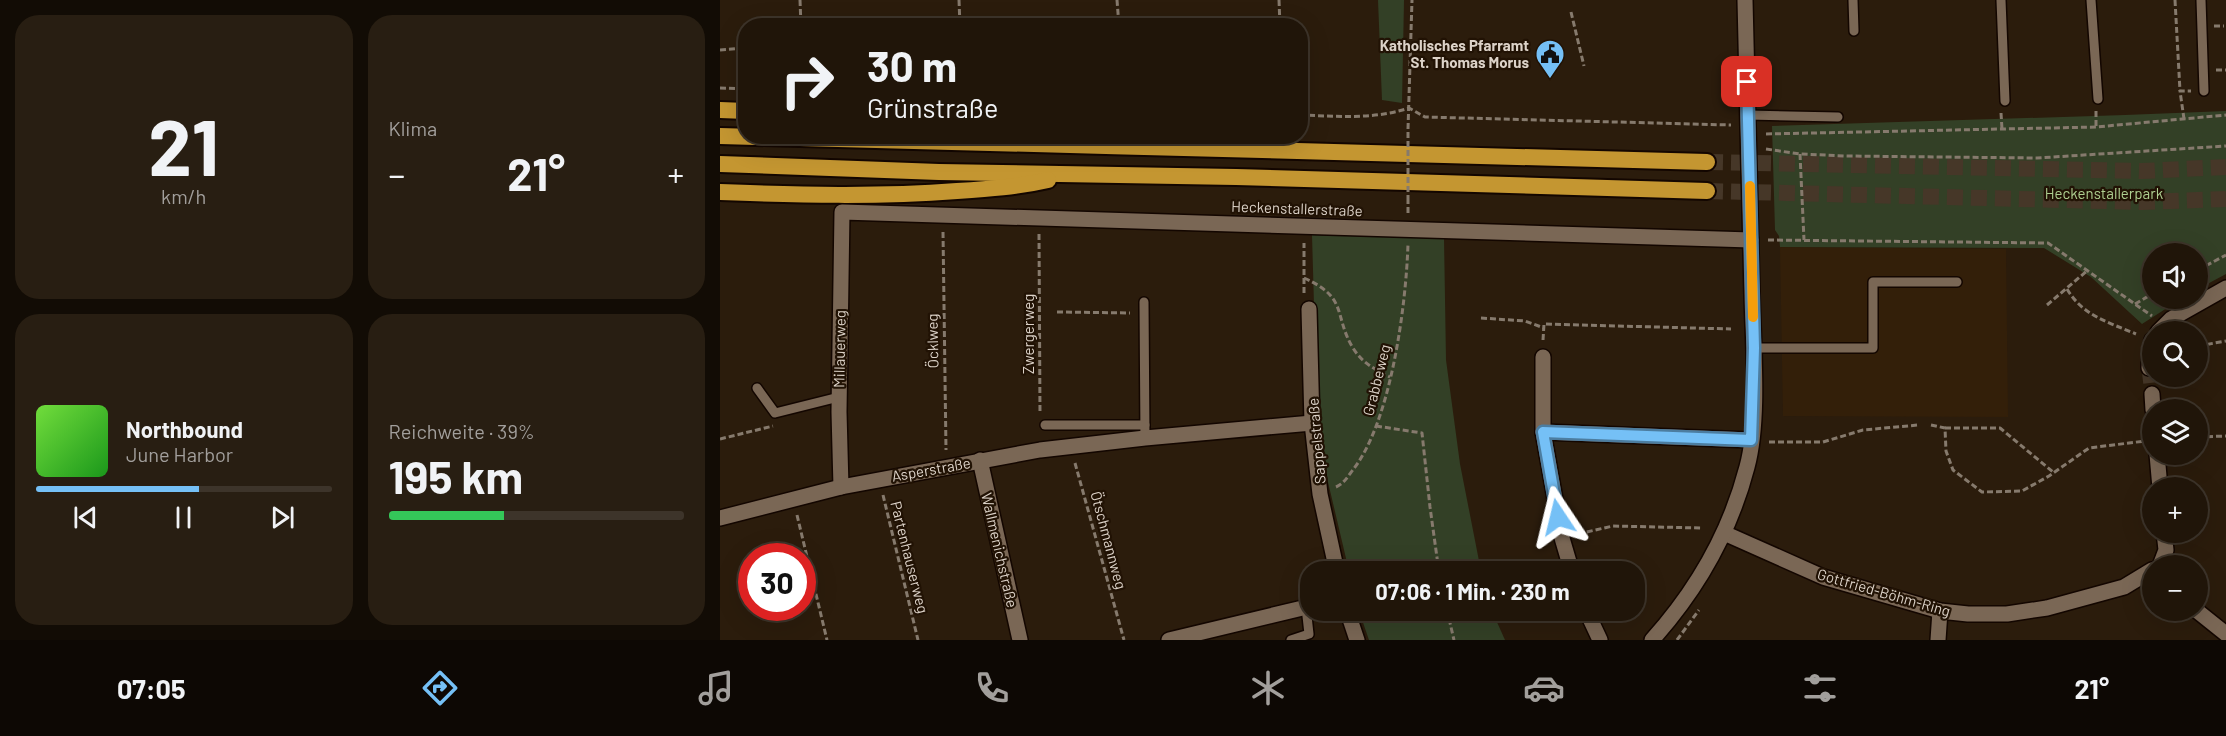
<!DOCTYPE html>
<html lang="de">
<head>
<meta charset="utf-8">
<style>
  :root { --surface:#201509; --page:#281e12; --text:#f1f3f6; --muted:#a29f9c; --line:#3d342a; --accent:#75c0f6 }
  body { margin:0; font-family:Barlow,sans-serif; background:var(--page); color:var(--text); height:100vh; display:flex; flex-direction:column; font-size:22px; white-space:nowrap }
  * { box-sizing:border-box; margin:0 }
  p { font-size:20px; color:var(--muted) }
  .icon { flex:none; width:33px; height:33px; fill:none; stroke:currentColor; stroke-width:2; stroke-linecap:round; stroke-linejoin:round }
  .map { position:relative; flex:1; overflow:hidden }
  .side { display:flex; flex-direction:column; gap:15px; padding:15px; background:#120c05; width:720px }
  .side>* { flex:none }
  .banner { position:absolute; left:18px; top:18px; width:570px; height:126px; border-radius:24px; box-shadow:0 6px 24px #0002,0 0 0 2px var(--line); background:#201509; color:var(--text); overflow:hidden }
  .buttons { position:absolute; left:1422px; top:243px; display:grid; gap:12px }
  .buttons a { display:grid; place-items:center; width:66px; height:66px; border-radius:50%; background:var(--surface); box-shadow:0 6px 24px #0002,0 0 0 2px var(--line); font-size:30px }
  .speed { position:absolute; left:18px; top:543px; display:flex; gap:12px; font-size:30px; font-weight:700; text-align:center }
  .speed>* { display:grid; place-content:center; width:78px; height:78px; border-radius:50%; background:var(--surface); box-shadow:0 6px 24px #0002,0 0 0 2px var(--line); line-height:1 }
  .speed .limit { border:9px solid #d22; background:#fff; color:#111 }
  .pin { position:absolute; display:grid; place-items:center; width:51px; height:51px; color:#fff; margin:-26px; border-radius:12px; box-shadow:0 3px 9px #0006 }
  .me { position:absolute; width:66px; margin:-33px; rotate:350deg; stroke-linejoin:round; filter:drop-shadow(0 0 4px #0008) }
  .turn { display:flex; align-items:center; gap:21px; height:126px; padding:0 30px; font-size:27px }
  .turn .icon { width:78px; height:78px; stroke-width:2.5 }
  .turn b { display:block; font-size:42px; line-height:51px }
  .big { font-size:45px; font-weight:700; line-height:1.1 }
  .side .card { flex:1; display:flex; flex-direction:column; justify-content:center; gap:9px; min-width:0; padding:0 21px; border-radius:24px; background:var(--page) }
  .side .dial { align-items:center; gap:0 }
  .dial b { font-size:78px; line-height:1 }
  .song { display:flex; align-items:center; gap:18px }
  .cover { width:72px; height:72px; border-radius:9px; background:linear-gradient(135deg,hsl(100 70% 55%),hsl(120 70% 35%)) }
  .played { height:6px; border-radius:3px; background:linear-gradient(90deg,var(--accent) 55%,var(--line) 55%) }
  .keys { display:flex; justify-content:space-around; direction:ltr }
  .heat { display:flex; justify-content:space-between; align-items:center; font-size:33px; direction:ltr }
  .charge { height:9px; border-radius:4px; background:linear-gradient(90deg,#34c759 39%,var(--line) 0) }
  .side .tiles { flex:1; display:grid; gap:15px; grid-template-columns:repeat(2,1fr) }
  .trip { position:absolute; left:580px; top:561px; width:345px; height:60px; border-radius:24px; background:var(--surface); box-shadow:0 6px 24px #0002,0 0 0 2px var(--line); font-weight:700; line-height:60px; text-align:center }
  .dock { display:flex; height:96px; justify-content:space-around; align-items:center; background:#0d0804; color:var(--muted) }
  .dock .icon { width:42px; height:42px }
  .dock .current { color:var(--accent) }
  .dock b { font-size:27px; color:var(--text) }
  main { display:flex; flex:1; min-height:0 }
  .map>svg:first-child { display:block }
  .built { fill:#331f09 }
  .green { fill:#334026 }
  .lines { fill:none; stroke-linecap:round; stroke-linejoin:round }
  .minor-tunnel { stroke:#463728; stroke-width:15; stroke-dasharray:15 8; stroke-linecap:butt }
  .trunk-tunnel { stroke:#463728; stroke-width:16; stroke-dasharray:16 8; stroke-linecap:butt }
  .service-casing { stroke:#130600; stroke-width:12 }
  .minor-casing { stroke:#130600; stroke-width:18 }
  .tertiary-casing { stroke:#130600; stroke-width:18 }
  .trunk-casing { stroke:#130600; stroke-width:20 }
  .path { stroke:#867a6d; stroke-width:3; stroke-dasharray:6 3; stroke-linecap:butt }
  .service { stroke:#7a6755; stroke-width:9 }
  .minor { stroke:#7a6755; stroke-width:15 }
  .tertiary { stroke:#7a6755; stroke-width:15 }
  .trunk { stroke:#c49631; stroke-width:16 }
  .path-bridge { stroke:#867a6d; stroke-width:3; stroke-dasharray:6 3; stroke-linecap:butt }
  .route-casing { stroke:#4c7da0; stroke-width:15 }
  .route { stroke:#75c0f6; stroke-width:10 }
  .slow { stroke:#f59e0b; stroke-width:10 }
  .labels { text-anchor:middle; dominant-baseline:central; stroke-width:4.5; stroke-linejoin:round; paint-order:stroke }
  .poi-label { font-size:15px; font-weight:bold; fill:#dcd2c8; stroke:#211204; text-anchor:end }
  .park-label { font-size:15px; fill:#aecf90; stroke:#211204 }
  .street-label { font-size:15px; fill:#dcd2c8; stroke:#211204 }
</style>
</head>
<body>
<main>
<section class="side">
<div class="tiles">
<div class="card dial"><b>21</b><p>km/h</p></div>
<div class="card"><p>Klima</p>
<div class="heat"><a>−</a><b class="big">21°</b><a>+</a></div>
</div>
<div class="card">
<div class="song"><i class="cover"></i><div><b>Northbound</b><p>June Harbor</p></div></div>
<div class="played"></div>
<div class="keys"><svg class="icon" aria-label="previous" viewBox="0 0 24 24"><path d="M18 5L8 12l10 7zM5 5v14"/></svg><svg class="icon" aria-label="pause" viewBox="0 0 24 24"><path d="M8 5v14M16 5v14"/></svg><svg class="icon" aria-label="next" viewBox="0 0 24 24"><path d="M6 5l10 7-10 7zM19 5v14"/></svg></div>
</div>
<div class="card"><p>Reichweite · 39%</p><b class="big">195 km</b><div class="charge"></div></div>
</div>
</section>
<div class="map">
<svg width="1506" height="640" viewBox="0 0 1506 640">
  <rect width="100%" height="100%" fill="#2b1c0c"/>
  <path class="built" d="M1060,247l226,2 2,168 -225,-1z"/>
  <g class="green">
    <path d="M658,0h26l-2,103 -20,-3z"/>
    <path d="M1506,111v163l-28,15v-35h-46v44l29,1 -39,25 -51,-47 -47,-29 -264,-1 -1,-11 -4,-6 -3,-104 353,-11z"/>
    <path d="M592,235l132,3 2,122 14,104 21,107h-132l-21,-89 -11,-73z"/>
    <path d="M639,611h133l13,29h-136z"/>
  </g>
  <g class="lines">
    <path class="minor-tunnel" d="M1429,368l3,26"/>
    <g class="trunk-tunnel">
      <path d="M987,162l435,9 84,-4"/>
      <path d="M987,191l435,11 84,-3"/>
    </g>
    <g class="service-casing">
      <g id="service">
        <path d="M1133,0l1,31"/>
        <path d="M1281,0l4,101"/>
        <path d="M1371,0l7,99"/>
        <path d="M1481,0l3,91"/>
        <path d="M1028,115l90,2"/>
        <path d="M424,302l1,136"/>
        <path d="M1034,348h119v-66h84"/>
        <path d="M37,388l18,25 64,-16"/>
        <path d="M325,425h100"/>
        <path d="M571,640l18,-6 -3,-27"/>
      </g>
    </g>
    <g class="minor-casing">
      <g id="minor">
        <path d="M589,309l3,114 8,71 17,78"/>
        <path d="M1438,332l13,-13 55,-31"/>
        <path d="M823,357v75l19,106 10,34"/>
        <path d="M1429,368l1,-19 2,-9"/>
        <path d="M1432,394l1,16"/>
        <path d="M823,432l208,8"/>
        <path d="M1437,454l3,34"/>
        <path d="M260,460l40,180"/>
        <path d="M121,487l-2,-75 3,-200 909,28"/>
        <path d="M0,518l121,-31 199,-37 105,-12 167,-15"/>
        <path d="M1004,533l99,44 117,34 28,3h39l40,-6 77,-21 28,-17"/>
        <path d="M1440,566l6,-16 -2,-18"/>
        <path d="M627,610l10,30"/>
        <path d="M866,610l14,30"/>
        <path d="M1476,610l30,24"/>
        <path d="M449,640l142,-34"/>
        <path d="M1218,640l2,-29"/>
      </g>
    </g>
    <g class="tertiary-casing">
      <path id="tertiary" d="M932,640c45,-50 78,-108 95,-173 13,-48 6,-122 5,-172 -2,-99 -5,-197 -7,-295"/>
    </g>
    <g class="trunk-casing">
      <g id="trunk">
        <path d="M0,110l26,1"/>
        <path d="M0,136c329,9 658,16 987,26"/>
        <path d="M0,164l219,8 297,5 471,14"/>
        <path d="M0,192c80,3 158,5 237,-1 31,-2 61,-4 91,-11"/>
      </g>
    </g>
    <g class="path">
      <path d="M80,0l1,26"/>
      <path d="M239,0l1,26"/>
      <path d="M397,0l2,26"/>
      <path d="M559,0l1,26"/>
      <path d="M1455,0l5,91"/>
      <path d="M851,12l13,54"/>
      <path d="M1494,26h10"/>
      <path d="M0,50l26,-2"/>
      <path d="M1496,70h10"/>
      <path d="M0,88l26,1"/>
      <path d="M1376,111v16"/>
      <path d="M1281,113l1,16"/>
      <path d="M580,115c37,1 73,5 109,-7l16,9 306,8"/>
      <path d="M1464,119l-4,-28h11"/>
      <path d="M688,129l4,-129"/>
      <path d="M1046,134l330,-7 130,-12"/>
      <path d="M1046,149l34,5 46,2 191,2 189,-12"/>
      <path d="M1080,154l4,86"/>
      <path d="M688,213v-12"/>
      <path d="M223,232l3,218"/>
      <path d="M319,234l1,180"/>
      <path d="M1048,240l280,3 104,73"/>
      <path d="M1478,270l28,-15"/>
      <path d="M584,278c45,20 29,37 49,70 9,15 23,22 37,29"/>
      <path d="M1347,289c16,27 41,33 69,45"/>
      <path d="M584,293v-50"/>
      <path d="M1415,304l17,-10"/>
      <path d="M1327,305l41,-35"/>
      <path d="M337,312l73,1"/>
      <path d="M761,318l44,3 19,7"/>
      <path d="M823,340l1,-16 187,5"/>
      <path d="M1478,346l28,-5"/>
      <path d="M1211,425l14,3 1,23 7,19 29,22 40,-1 27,-15 40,-28 56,-7"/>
      <path d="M656,426l46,7 8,74 9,65"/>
      <path d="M1225,428h55l53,44"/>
      <path d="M1478,437l28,-1"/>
      <path d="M0,439l53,-13"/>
      <path d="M1049,442h54l40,-12 55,-5"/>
      <path d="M355,463l49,177"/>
      <path d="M616,487c7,-3 11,-9 16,-16 39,-48 54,-165 56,-227"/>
      <path d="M163,495l35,145"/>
      <path d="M77,515l30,125"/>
      <path d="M858,534l35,-8 88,2"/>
      <path d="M685,572l32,-9"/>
      <path d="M727,610l7,30"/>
      <path d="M957,640l22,-30"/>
    </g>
    <use href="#service" class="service"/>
    <use href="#minor" class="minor"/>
    <use href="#tertiary" class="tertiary"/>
    <use href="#trunk" class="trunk"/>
    <path class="path-bridge" d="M688,201v-72"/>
  </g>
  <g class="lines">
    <g class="route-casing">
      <path id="route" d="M838,517l-15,-85 208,8 3,-92 -7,-266"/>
    </g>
    <use href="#route" class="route"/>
    <path class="slow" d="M1030,186l3,131"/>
  </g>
  <defs>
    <g id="civic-pin" transform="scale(1.5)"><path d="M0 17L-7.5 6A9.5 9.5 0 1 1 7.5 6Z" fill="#75c0f6" stroke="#211204"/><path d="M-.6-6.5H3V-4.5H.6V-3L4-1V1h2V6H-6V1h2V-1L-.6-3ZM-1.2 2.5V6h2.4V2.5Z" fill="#111"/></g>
  </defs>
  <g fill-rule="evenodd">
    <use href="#civic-pin" x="830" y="54"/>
  </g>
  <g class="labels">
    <g class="poi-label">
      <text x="809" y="45">Katholisches Pfarramt<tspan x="809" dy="17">St. Thomas Morus</tspan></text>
    </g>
    <g class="park-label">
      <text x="1384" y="193">Heckenstallerpark</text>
    </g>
    <g class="street-label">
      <text transform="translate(577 208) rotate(2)">Heckenstallerstraße</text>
      <text transform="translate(308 334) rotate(-90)">Zwergerweg</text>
      <text transform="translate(212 341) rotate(-91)">Öcklweg</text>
      <text transform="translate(119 349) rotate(-89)">Millauerweg</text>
      <text transform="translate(656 380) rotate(-76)">Grabbeweg</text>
      <text transform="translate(596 441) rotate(-95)">Sappelstraße</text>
      <text transform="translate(211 469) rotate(-10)">Asperstraße</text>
      <text transform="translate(389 540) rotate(75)">Ötschmannweg</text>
      <text transform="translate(280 550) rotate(77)">Wallmenichstraße</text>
      <text transform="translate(190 557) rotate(76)">Partenhauserweg</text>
      <text transform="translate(1164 592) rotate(16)">Gottfried-Böhm-Ring</text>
    </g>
  </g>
</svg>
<div class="buttons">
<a><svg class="icon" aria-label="sound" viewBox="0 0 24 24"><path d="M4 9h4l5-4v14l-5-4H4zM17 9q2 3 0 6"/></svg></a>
<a><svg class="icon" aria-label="search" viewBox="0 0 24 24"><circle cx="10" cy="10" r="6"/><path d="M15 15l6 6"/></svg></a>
<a><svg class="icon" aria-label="layers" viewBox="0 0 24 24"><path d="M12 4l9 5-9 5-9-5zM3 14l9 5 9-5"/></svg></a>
<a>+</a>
<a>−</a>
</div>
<div class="speed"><div class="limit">30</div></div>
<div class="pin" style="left:1027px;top:82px;background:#d93025"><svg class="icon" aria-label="arrive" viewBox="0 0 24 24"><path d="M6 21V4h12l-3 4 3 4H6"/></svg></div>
<svg class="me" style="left:838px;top:517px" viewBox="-20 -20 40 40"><path d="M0-17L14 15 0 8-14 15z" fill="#75c0f6" stroke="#fff" stroke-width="4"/></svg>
<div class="trip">07:06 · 1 Min. · 230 m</div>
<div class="banner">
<div class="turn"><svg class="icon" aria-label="right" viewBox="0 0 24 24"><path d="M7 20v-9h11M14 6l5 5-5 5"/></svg><div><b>30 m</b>Grünstraße</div></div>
</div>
</div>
</main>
<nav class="dock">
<b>07:05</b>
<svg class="icon current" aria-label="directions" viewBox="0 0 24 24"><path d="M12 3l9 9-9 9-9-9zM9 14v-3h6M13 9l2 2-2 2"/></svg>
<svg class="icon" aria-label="music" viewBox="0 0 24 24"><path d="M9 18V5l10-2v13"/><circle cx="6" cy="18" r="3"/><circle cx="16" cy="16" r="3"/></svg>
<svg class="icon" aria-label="phone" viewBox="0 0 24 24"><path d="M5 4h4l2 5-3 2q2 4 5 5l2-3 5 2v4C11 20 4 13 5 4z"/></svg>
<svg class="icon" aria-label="climate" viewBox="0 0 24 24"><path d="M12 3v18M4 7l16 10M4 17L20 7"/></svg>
<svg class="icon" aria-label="car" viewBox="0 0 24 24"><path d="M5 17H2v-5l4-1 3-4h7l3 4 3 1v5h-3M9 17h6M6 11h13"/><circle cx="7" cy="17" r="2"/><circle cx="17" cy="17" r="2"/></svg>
<svg class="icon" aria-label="filters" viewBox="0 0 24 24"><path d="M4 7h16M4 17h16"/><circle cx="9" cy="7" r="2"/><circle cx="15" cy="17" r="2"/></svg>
<b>21°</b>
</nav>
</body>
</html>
